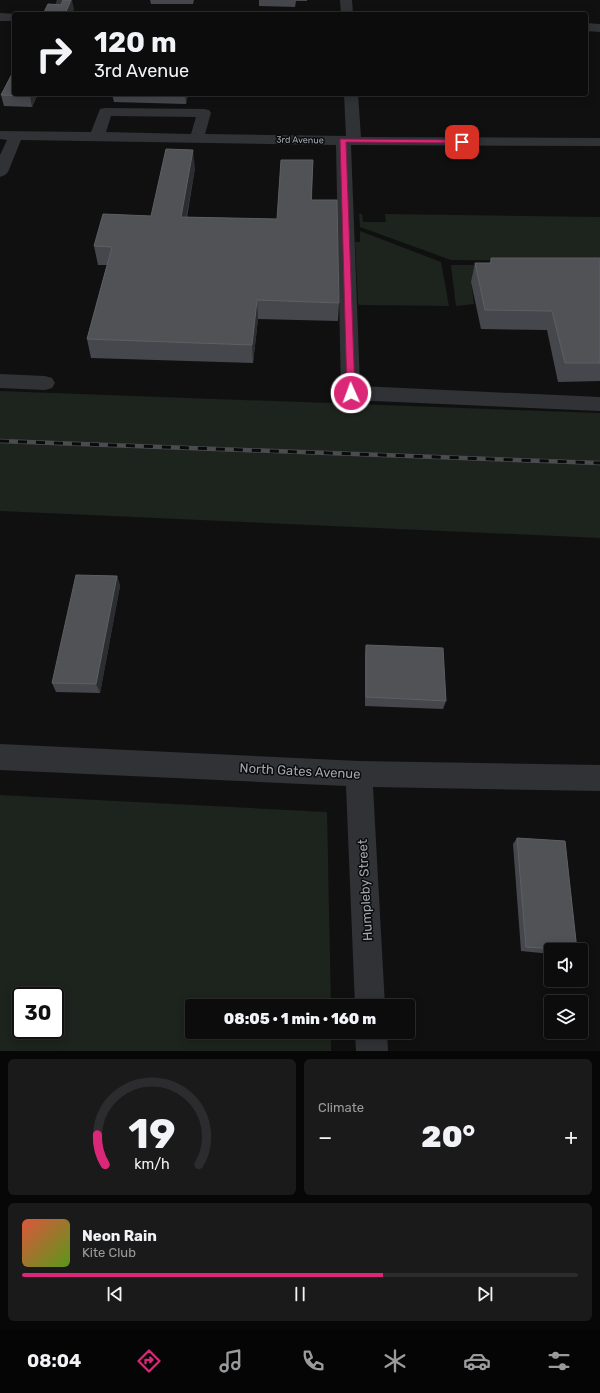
<!DOCTYPE html>
<html lang="en">
<head>
<meta charset="utf-8">
<style>
  :root { --surface:#0c0c0d; --page:#1a1a1b; --text:#f1f3f6; --muted:#9a9b9d; --line:#2c2c2e; --accent:#db2777 }
  body { margin:0; font-family:Rubik,sans-serif; background:var(--page); color:var(--text); height:100vh; display:flex; flex-direction:column; font-size:15px; white-space:nowrap }
  * { box-sizing:border-box; margin:0 }
  p { font-size:13px; color:var(--muted) }
  .icon { flex:none; width:22px; height:22px; fill:none; stroke:currentColor; stroke-width:2; stroke-linecap:round; stroke-linejoin:round }
  .map { position:relative; height:1051px; overflow:hidden }
  .details { display:flex; flex-direction:column; gap:8px; padding:8px; background:#070707; flex:1 }
  .details>* { flex:none }
  .banner { position:absolute; left:12px; top:12px; width:576px; height:84px; border-radius:4px; box-shadow:0 2px 10px #0003,0 0 0 1px var(--line); background:#0c0c0d; color:var(--text); overflow:hidden }
  .tools { position:absolute; left:544px; top:943px; display:grid; gap:8px }
  .tools a { display:grid; place-items:center; width:44px; height:44px; border-radius:4px; background:var(--surface); box-shadow:0 2px 10px #0003,0 0 0 1px var(--line); font-size:20px }
  .speed { position:absolute; left:12px; top:987px; display:flex; gap:8px; font-size:20px; font-weight:700; text-align:center }
  .speed>* { display:grid; place-content:center; width:52px; height:52px; border-radius:50%; background:var(--surface); box-shadow:0 2px 10px #0003,0 0 0 1px var(--line); line-height:1 }
  .speed .limit { border:2px solid #111; border-radius:6px; background:#fff; color:#111 }
  .pin { position:absolute; display:grid; place-items:center; width:34px; height:34px; color:#fff; margin:-17px; border-radius:8px; box-shadow:0 2px 6px #0006 }
  .me { position:absolute; width:44px; margin:-22px; rotate:358deg; stroke-linejoin:round; filter:drop-shadow(0 0 3px #0008) }
  .turn { display:flex; align-items:center; gap:14px; height:84px; padding:0 16px; font-size:18px }
  .turn .icon { width:52px; height:52px; stroke-width:2.5 }
  .turn b { display:block; font-size:28px; line-height:34px }
  .big { font-size:30px; font-weight:800; line-height:1.1 }
  .details .tile { flex:1; display:flex; flex-direction:column; justify-content:center; gap:6px; min-width:0; padding:0 14px; border-radius:6px; background:var(--page) }
  .details .dial { align-items:center; gap:0 }
  .dial svg { height:104px; overflow:visible; fill:none; stroke:var(--line); stroke-width:7; stroke-linecap:round; text-anchor:middle }
  .dial text { fill:var(--text); stroke:none }
  .song { display:flex; align-items:center; gap:12px }
  .cover { width:48px; height:48px; border-radius:6px; background:linear-gradient(135deg,hsl(10 70% 55%),hsl(90 70% 35%)) }
  .played { height:4px; border-radius:2px; background:linear-gradient(90deg,var(--accent) 65%,var(--line) 65%) }
  .keys { display:flex; justify-content:space-around; direction:ltr }
  .heat { display:flex; justify-content:space-between; align-items:center; font-size:22px; direction:ltr }
  .details .tiles { flex:1; display:grid; gap:8px; grid-template-columns:1fr 1fr }
  .tile:last-child { grid-column:span 2 }
  .trip { position:absolute; left:185px; top:999px; width:230px; height:40px; border-radius:4px; background:var(--surface); box-shadow:0 2px 10px #0003,0 0 0 1px var(--line); font-weight:800; line-height:40px; text-align:center }
  .tabs { display:flex; height:64px; justify-content:space-around; align-items:center; background:#050505; color:var(--muted) }
  .tabs .icon { width:28px; height:28px }
  .tabs .on { color:var(--accent) }
  .tabs b { font-size:18px; color:var(--text) }
  .map>svg:first-child { display:block }
  .green { fill:#1d231d; fill-rule:evenodd }
  .lines { fill:none; stroke-linecap:round; stroke-linejoin:round }
  .minor { fill:#313235; fill-rule:evenodd }
  .rail-casing { stroke:#4a4c50; stroke-width:4.5 }
  .rail { stroke:#0b0b0c; stroke-width:3; stroke-dasharray:9; stroke-linecap:butt }
  .wall { fill:#46474c }
  .shaded-wall { fill:#2c2d30 }
  .building { fill:#505256; stroke:#5d5f64 }
  .route { fill:#db2777; stroke:#8e194d }
  .labels { text-anchor:middle; dominant-baseline:central; stroke-width:3; stroke-linejoin:round; paint-order:stroke }
  .far-street-label { font-size:9px; fill:#a2a7b0; stroke:#0b0b0c }
  .near-street-label { font-size:13px; fill:#a2a7b0; stroke:#0b0b0c }
</style>
</head>
<body>
<div class="map">
<svg width="600" height="1051" viewBox="0 0 600 1051">
  <rect width="100%" height="100%" fill="#101011"/>
  <g class="green">
    <path d="M359,214h3l1,8h23l-1,-8 215,3v44l-149,-1 -91,-33z"/>
    <path d="M360,231l81,31 8,44 -89,-1 -2,-1 -3,-62h5z"/>
    <path d="M452,265h78l-45,16h-14l3,23 -18,2 -5,-40z"/>
    <path d="M0,391l600,22v125l-600,-27z"/>
    <path d="M0,795l327,17 4,194h-139v26h139v19h-331zM21,996h34v34h-34z"/>
  </g>
  <g class="lines">
    <g class="minor">
      <path d="M57,0h12l-6,14h-12z"/>
      <path d="M340,0h12l1,14h-12z"/>
      <path d="M0,13l17,1h-3v7h-14z"/>
      <path d="M586,23l14,1v8l-14,-1z"/>
      <path d="M344,94h14l3,43 239,1v8l-249,-1 9,241 240,11v14l-249,-11 -7,-2 -3,-5 -5,-248 -315,-5 -13,32 -3,3 -5,2v-22l7,-15 -7,-1v-8l91,1 9,-23 5,-1 99,1 5,1 2,3 -6,21 141,2zM111,116l85,1 -5,17 -85,-2z"/>
      <path d="M0,374l45,2 7,2 3,5 -3,5 -7,2 -45,-2z"/>
      <path d="M0,744l359,17 241,4v26l-227,-4 12,219h-30l-9,-220 -346,-16z"/>
      <path d="M355,1032h32l1,19h-32z"/>
    </g>
    <g class="rail-casing">
      <path id="rail" d="M0,441l600,22"/>
    </g>
    <use href="#rail" class="rail"/>
  </g>
  <g class="wall">
    <path d="M150,0h44l-1,4h-42z"/>
    <path d="M259,0h48v1h-11l-1,6 -36,-1z"/>
    <path d="M14,94h24l-6,13 -28,-1 -3,-11z"/>
    <path d="M112,94h76l-2,10 -72,-2z"/>
    <path d="M313,160l-1,40 27,103 -1,18 -80,-2 -5,44 -162,-5 -4,-19 20,-74h-9l-4,-19 57,-30 44,-48 -8,49 90,2z"/>
    <path d="M491,258h109v123l-42,1 -11,-52 -66,-1 -10,-47 4,-19h15z"/>
    <path d="M117,576l3,10 -20,107 -44,-1 -4,-9z"/>
    <path d="M366,645l80,56 -3,8 -78,-3v-52z"/>
    <path d="M517,838l60,112h-26v4l-30,-3 -8,-107z"/>
  </g>
  <g class="shaded-wall">
    <path d="M71,0h1l2,9 -2,5h-7z"/>
    <path d="M30,94h8l-6,13 -2,-11z"/>
    <path d="M185,94h3l-2,10z"/>
    <path d="M193,150l2,18 -12,67 -2,-18z"/>
    <path d="M257,300l1,19 -5,44 -1,-18z"/>
    <path d="M117,576l3,10 -20,107 -4,-9z"/>
  </g>
  <g class="building">
    <path d="M63,0h8l-6,14h-22l5,-10 13,1z"/>
    <path d="M14,70v24h16v2l-29,-1z"/>
    <path d="M166,149l27,1 -12,67 96,2 4,-59h32l-2,40h26l2,103 -82,-3 -5,45 -165,-6 25,-92 -18,-1 9,-32 48,2z"/>
    <path d="M491,258h109v105h-35l-13,-52 -67,-1 -10,-47h16z"/>
    <path d="M76,575l41,1 -21,108 -44,-1z"/>
    <path d="M366,645l77,3 3,53 -80,-4z"/>
    <path d="M517,838l48,3 12,109h-9l-42,-3z"/>
  </g>
  <path class="route" d="M340,139l122,1 3,2 -3,1 -116,-1 9,251 -4,3 -4,-3z"/>
  <g class="labels">
    <g class="far-street-label">
      <text transform="translate(300 140) rotate(1)">3rd Avenue</text>
    </g>
    <g class="near-street-label">
      <text transform="translate(300 771) rotate(3)">North Gates Avenue</text>
      <text transform="translate(365 890) rotate(-93)">Humpleby Street</text>
    </g>
  </g>
</svg>
<div class="tools">
<a><svg class="icon" aria-label="sound" viewBox="0 0 24 24"><path d="M4 9h4l5-4v14l-5-4H4zM17 9q2 3 0 6"/></svg></a>
<a><svg class="icon" aria-label="layers" viewBox="0 0 24 24"><path d="M12 4l9 5-9 5-9-5zM3 14l9 5 9-5"/></svg></a>
</div>
<div class="speed"><div class="limit">30</div></div>
<div class="pin" style="left:462px;top:142px;background:#d93025"><svg class="icon" aria-label="arrive" viewBox="0 0 24 24"><path d="M6 21V4h12l-3 4 3 4H6"/></svg></div>
<svg class="me" style="left:351px;top:393px" viewBox="-20 -20 40 40"><circle r="17" fill="#db2777" stroke="#fff" stroke-width="3"/><path d="M0-11L8 9 0 5-8 9z" fill="#fff"/></svg>
<div class="trip">08:05 · 1 min · 160 m</div>
<div class="banner">
<div class="turn"><svg class="icon" aria-label="right" viewBox="0 0 24 24"><path d="M7 20v-9h11M14 6l5 5-5 5"/></svg><div><b>120 m</b>3rd Avenue</div></div>
</div>
</div>
<section class="details">
<div class="tiles">
<div class="tile dial"><svg viewBox="0 0 100 80">
<path d="M14 69A42 42 0 1 1 86 69"/>
<path d="M14 69A42 42 0 0 1 8 46" stroke="#db2777"/>
<text x="50" y="56" font-size="32" font-weight="700">19</text>
<text x="50" y="72" font-size="11">km/h</text>
</svg></div>
<div class="tile"><p>Climate</p>
<div class="heat"><a>−</a><b class="big">20°</b><a>+</a></div>
</div>
<div class="tile">
<div class="song"><i class="cover"></i><div><b>Neon Rain</b><p>Kite Club</p></div></div>
<div class="played"></div>
<div class="keys"><svg class="icon" aria-label="previous" viewBox="0 0 24 24"><path d="M18 5L8 12l10 7zM5 5v14"/></svg><svg class="icon" aria-label="pause" viewBox="0 0 24 24"><path d="M8 5v14M16 5v14"/></svg><svg class="icon" aria-label="next" viewBox="0 0 24 24"><path d="M6 5l10 7-10 7zM19 5v14"/></svg></div>
</div>
</div>
</section>
<nav class="tabs">
<b>08:04</b>
<svg class="icon on" aria-label="directions" viewBox="0 0 24 24"><path d="M12 3l9 9-9 9-9-9zM9 14v-3h6M13 9l2 2-2 2"/></svg>
<svg class="icon" aria-label="music" viewBox="0 0 24 24"><path d="M9 18V5l10-2v13"/><circle cx="6" cy="18" r="3"/><circle cx="16" cy="16" r="3"/></svg>
<svg class="icon" aria-label="phone" viewBox="0 0 24 24"><path d="M5 4h4l2 5-3 2q2 4 5 5l2-3 5 2v4C11 20 4 13 5 4z"/></svg>
<svg class="icon" aria-label="climate" viewBox="0 0 24 24"><path d="M12 3v18M4 7l16 10M4 17L20 7"/></svg>
<svg class="icon" aria-label="car" viewBox="0 0 24 24"><path d="M5 17H2v-5l4-1 3-4h7l3 4 3 1v5h-3M9 17h6M6 11h13"/><circle cx="7" cy="17" r="2"/><circle cx="17" cy="17" r="2"/></svg>
<svg class="icon" aria-label="filters" viewBox="0 0 24 24"><path d="M4 7h16M4 17h16"/><circle cx="9" cy="7" r="2"/><circle cx="15" cy="17" r="2"/></svg>
</nav>
</body>
</html>
